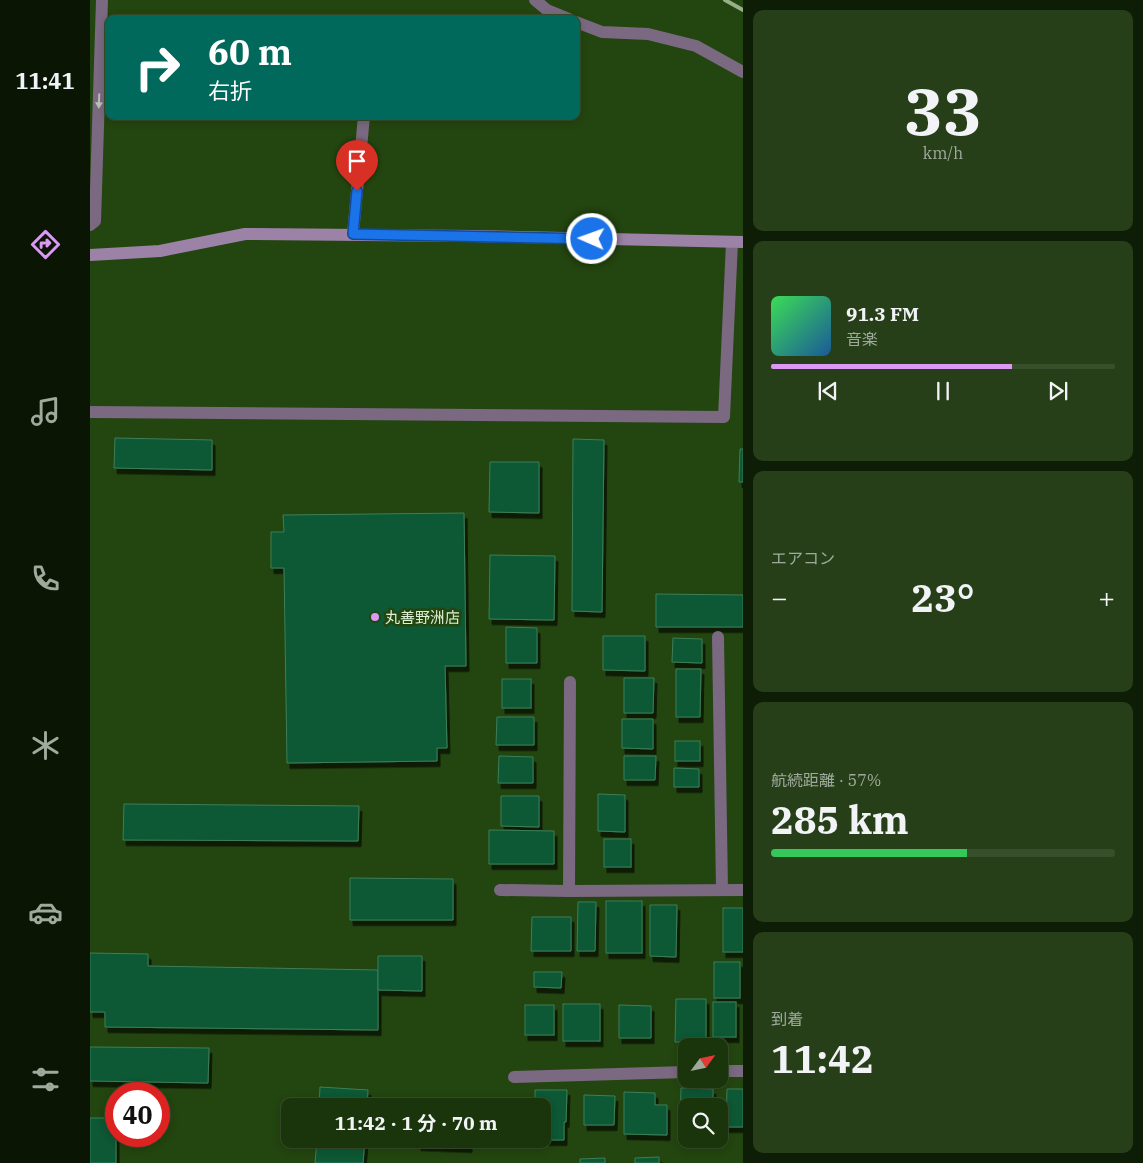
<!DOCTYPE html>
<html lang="ja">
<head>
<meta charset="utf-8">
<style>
  :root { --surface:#1a340b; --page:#273f19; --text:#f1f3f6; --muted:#9faa9d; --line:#384f2c; --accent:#db99f5 }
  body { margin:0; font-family:"IBM Plex Serif","Noto Sans JP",serif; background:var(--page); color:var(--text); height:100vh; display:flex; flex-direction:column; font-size:19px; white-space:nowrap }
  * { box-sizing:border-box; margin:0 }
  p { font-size:16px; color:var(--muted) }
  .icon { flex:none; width:28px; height:28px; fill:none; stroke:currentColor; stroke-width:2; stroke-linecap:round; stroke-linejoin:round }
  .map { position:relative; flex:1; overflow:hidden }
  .panel { display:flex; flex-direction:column; gap:10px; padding:10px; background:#0e1d06; width:400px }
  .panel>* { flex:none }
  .banner { position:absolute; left:15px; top:15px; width:475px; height:105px; border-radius:10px; box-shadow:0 2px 8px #0003,0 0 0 1px var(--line); background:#00695c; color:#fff; overflow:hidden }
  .needle { width:32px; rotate:57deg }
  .fabs { position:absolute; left:588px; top:1038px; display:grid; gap:10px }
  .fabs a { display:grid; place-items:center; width:50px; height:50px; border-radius:10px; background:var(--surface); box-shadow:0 2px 8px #0003,0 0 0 1px var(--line); font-size:25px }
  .speed { position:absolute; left:15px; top:1082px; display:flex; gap:10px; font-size:25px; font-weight:700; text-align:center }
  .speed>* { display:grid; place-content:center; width:65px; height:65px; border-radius:50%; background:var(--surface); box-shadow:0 2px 8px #0003,0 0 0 1px var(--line); line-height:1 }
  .speed .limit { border:8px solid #d22; background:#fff; color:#111 }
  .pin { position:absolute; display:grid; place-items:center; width:42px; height:42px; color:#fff; margin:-51px -21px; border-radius:50% 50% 50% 0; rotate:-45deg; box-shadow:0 0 5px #0007 }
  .pin .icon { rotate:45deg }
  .me { position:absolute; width:55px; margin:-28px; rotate:272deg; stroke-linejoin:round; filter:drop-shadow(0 0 4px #0008) }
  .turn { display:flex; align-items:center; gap:18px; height:105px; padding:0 20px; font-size:22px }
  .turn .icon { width:65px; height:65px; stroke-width:2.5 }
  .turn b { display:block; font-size:35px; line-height:42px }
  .big { font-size:38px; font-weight:700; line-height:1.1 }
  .panel .tile { flex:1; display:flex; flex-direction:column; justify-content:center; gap:8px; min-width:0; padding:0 18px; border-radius:10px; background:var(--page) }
  .panel .dial { align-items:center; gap:0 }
  .dial b { font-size:65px; line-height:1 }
  .song { display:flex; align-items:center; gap:15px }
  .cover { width:60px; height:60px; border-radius:8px; background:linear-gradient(135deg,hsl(130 70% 55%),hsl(210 70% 35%)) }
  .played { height:5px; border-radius:2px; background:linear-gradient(90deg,var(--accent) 70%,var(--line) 70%) }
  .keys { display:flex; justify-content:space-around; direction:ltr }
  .heat { display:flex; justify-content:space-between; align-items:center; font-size:28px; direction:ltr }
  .charge { height:8px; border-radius:4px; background:linear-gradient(90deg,#34c759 57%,var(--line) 0) }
  .trip { position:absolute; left:191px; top:1098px; width:270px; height:50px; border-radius:10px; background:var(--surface); box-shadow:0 2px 8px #0003,0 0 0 1px var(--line); font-weight:700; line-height:50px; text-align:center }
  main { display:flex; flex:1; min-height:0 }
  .tabs { display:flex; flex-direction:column; width:90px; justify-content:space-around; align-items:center; background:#0a1504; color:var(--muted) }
  .tabs .icon { width:35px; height:35px }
  .tabs .selected { color:var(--accent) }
  .tabs b { font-size:22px; color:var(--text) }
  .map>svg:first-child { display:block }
  .building { fill:#085934; stroke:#3e7f59; filter:url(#shadow) }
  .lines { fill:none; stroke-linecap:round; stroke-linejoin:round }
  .lane { stroke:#7a6980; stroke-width:12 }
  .street { stroke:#7a6980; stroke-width:12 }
  .secondary { stroke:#9c82a7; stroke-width:12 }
  .rail { stroke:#97b089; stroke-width:4 }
  .oneway { fill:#bac1b7 }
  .route-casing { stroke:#114b97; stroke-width:12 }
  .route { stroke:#1a73e8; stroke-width:9 }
  .poi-dot { fill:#db99f5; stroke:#23450f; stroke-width:2 }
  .labels { text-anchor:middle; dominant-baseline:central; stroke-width:5; stroke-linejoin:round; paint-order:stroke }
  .poi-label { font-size:15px; fill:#ddf1d4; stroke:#23450f; text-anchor:start }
</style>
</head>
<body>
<main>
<nav class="tabs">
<b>11:41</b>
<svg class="icon selected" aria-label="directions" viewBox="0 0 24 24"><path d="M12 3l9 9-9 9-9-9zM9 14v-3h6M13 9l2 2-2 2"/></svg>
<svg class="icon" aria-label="music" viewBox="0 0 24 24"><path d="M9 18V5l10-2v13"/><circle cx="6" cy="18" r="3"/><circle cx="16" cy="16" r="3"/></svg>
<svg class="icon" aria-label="phone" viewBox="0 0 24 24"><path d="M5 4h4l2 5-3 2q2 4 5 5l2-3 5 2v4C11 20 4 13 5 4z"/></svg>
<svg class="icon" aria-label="climate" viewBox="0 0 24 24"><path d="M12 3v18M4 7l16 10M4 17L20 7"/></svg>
<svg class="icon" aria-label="car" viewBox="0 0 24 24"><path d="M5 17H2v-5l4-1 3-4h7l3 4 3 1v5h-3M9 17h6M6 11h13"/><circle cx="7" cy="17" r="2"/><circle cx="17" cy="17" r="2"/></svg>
<svg class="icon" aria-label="filters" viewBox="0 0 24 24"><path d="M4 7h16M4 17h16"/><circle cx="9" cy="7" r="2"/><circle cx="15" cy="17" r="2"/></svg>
</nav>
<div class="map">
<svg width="653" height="1163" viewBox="0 0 653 1163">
  <defs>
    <filter id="shadow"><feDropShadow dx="3" dy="5.5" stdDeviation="0" flood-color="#0009"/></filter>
  </defs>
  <rect width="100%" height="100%" fill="#23450f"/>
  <g class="building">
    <path d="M25,438l97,2v30l-98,-2z"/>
    <path d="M483,439l31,1 -2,172 -30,-1z"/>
    <path d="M650,449h3v33h-4z"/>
    <path d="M400,462h49v51l-50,-1z"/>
    <path d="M374,513l2,153h-21l2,82h-10v13l-150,2 -3,-195h-13v-36h13l-1,-17z"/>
    <path d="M400,555l65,1 -1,64 -65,-1z"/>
    <path d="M566,594l87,1v32h-87z"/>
    <path d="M416,627l31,1v35h-31z"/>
    <path d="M513,636h42v35l-42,-1z"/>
    <path d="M583,638l29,1v24l-30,-1z"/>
    <path d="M586,669h25l-1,48h-24z"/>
    <path d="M534,678h30l-1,35h-29z"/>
    <rect x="412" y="679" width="29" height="29"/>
    <path d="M407,717h37v28h-38z"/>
    <path d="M532,719h31v30l-31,-1z"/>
    <rect x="585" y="741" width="25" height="20"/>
    <path d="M409,756l34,1v26h-35z"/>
    <path d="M534,756h32l-1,24h-31z"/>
    <path d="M584,768l25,1v18h-25z"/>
    <path d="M508,794l27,1v37l-27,-1z"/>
    <path d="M411,796h38v31l-38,-1z"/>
    <path d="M34,804l235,2 -1,35 -235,-1z"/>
    <path d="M399,830l65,1v33h-65z"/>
    <rect x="514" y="839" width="27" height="28"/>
    <path d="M260,878l103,1v41h-103z"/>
    <rect x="516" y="901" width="36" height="52"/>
    <path d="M488,902h18l-1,49h-18z"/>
    <path d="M560,905h27l-1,52 -26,-1z"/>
    <rect x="633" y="908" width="20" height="44"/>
    <path d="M442,917h39v34h-40z"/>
    <path d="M0,953l58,1v12l230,4v60l-273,-3v-15h-15z"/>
    <path d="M288,956h44v35l-44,-1z"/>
    <rect x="624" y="962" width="26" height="36"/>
    <path d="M444,972h28l-1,16 -27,-1z"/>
    <path d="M586,999h30v43h-31z"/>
    <rect x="623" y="1002" width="23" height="35"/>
    <rect x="473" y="1004" width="37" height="37"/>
    <rect x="435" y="1005" width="29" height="30"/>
    <path d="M529,1005l32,1v32h-32z"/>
    <path d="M0,1047l119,1 -1,35 -118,-2z"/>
    <path d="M230,1087l48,3 -1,16h-48z"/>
    <path d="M591,1088l32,1v17h-27v17h-6z"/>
    <path d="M637,1089h16v38h-17z"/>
    <path d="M445,1090h32l-1,32h-2v18h-23l1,-34h-7z"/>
    <path d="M534,1092l31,1v12h12v30l-43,-1z"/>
    <path d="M494,1095l31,1 -1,29h-30z"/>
    <rect x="0" y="1118" width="26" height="45"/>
    <path d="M227,1139h48l-2,24h-48z"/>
    <path d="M328,1139h51v8l-51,-2z"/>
    <path d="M569,1157v6h-24v-5z"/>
    <path d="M515,1158v5h-25v-4z"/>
  </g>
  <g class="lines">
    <g class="lane">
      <path d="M263,234l11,-118"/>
      <path d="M629,1071h24"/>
      <path d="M424,1077l172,-5"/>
    </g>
    <g class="street">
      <path d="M445,0l12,10 22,9"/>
      <path d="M486,22l26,10 46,2 48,12 47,26"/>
      <path d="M0,225l5,-4 7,-221"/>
      <path d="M0,412l634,5 8,-175"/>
      <path d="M628,637l4,253"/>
      <path d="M410,890l69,1 174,-1"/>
      <path d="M479,891l1,-209"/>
    </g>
    <path class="secondary" d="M0,255l70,-4 85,-17 227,2 271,6"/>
    <path class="rail" d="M635,0l18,10"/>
  </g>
  <defs><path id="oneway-solid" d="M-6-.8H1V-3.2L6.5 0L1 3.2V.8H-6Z" transform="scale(1.25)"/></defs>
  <use class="oneway" href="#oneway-solid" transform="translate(9 101) rotate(92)"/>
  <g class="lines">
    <g class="route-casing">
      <path id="route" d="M267,191l-4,43 239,5"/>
    </g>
    <use href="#route" class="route"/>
  </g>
  <circle class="poi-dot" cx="285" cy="617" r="5"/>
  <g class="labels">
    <g class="poi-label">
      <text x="295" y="617">丸善野洲店</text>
    </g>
  </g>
</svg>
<div class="fabs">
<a><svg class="needle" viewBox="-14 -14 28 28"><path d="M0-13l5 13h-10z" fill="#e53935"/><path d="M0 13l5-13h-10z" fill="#9faa9d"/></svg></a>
<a><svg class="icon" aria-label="search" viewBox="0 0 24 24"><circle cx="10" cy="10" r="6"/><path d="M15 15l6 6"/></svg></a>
</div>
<div class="speed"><div class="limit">40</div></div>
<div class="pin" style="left:267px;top:191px;background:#d93025"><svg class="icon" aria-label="arrive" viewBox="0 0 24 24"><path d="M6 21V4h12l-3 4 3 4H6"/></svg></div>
<svg class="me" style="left:502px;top:239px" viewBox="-20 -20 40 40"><circle r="17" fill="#1a73e8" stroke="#fff" stroke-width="3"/><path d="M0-11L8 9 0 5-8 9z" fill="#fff"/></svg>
<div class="trip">11:42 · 1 分 · 70 m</div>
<div class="banner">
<div class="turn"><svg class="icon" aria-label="right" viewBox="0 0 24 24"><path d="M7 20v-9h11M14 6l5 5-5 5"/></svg><div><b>60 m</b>右折</div></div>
</div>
</div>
<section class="panel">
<div class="tile dial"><b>33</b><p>km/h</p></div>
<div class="tile">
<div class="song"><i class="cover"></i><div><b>91.3 FM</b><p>音楽</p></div></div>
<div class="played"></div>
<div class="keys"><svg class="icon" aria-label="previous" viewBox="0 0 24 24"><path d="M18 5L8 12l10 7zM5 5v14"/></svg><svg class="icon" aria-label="pause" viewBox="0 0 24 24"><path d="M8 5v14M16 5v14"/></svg><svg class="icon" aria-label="next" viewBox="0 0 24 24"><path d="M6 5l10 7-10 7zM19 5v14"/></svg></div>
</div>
<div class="tile"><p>エアコン</p>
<div class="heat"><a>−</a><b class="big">23°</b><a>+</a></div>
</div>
<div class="tile"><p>航続距離 · 57%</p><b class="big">285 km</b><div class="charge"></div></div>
<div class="tile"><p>到着</p><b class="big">11:42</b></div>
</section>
</main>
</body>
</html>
